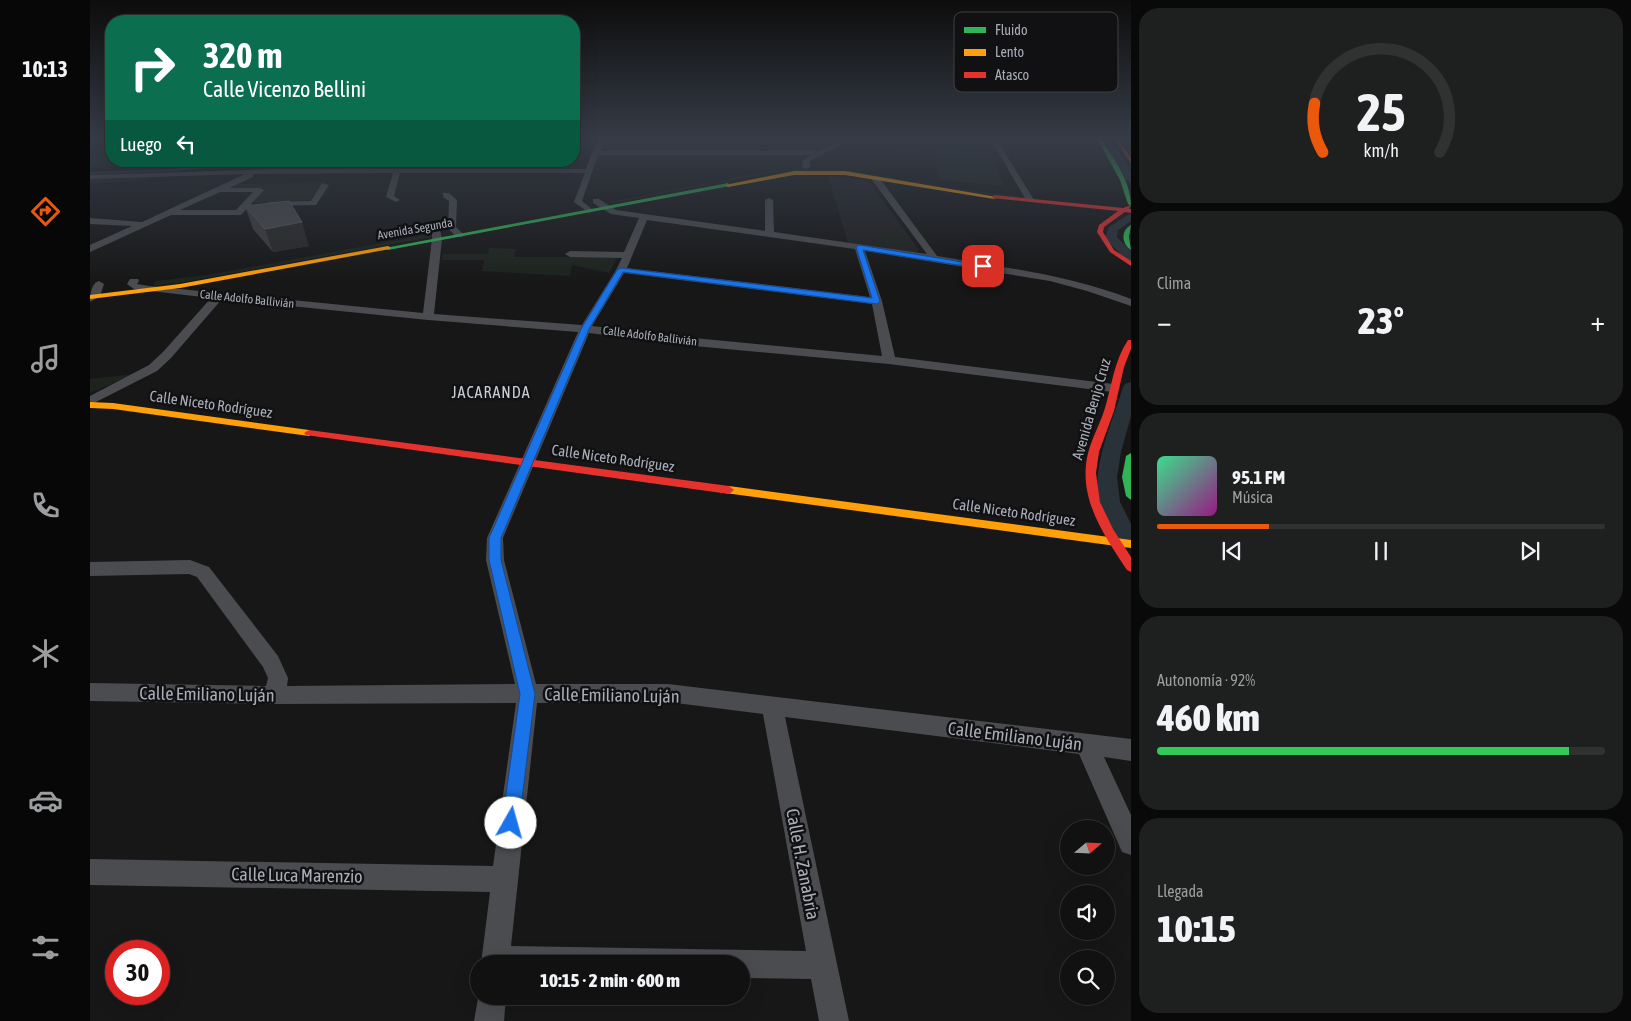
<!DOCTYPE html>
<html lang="es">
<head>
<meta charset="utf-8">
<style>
  :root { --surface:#111; --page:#1e1f1f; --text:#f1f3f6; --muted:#9c9d9f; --line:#303131; --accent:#ea580c }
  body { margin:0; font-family:"Asap Condensed",sans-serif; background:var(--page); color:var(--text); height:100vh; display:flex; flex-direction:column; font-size:19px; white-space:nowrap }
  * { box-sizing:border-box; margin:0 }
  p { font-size:16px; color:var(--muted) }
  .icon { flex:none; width:28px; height:28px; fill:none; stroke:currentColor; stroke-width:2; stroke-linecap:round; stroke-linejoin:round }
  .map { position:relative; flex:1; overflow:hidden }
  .panel { display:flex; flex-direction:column; gap:8px; padding:8px; background:#090909; width:500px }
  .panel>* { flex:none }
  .banner { position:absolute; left:15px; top:15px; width:475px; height:152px; border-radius:20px; box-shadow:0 5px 20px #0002,0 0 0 1px var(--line); background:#0b6e4f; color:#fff; overflow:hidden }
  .needle { width:32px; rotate:71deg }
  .fabs { position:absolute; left:970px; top:820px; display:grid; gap:10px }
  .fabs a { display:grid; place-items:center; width:55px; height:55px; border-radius:50%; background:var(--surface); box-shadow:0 5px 20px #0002,0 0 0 1px var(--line); font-size:25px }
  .speed { position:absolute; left:15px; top:940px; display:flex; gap:10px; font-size:25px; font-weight:700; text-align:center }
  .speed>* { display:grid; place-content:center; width:65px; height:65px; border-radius:50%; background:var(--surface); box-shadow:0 5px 20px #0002,0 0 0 1px var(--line); line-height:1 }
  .speed .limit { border:8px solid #d22; background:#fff; color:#111 }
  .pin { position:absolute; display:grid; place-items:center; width:42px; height:42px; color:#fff; margin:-21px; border-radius:10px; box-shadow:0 2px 8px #0006 }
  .me { position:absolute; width:55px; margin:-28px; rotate:7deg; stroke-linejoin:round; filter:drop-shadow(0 0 4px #0008) }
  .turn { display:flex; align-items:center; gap:18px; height:105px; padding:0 15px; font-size:22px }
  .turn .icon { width:65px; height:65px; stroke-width:2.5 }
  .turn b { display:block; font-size:35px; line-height:42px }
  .then { display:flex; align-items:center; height:48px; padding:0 15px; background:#0003; gap:10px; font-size:19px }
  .big { font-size:38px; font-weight:800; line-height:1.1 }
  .panel .widget { flex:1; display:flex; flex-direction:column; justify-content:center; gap:8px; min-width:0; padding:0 18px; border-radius:20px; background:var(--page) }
  .panel .dial { align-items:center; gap:0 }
  .dial svg { height:130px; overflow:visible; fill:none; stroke:var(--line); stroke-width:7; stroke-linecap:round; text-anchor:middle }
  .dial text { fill:var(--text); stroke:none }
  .song { display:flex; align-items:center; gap:15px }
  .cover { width:60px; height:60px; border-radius:8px; background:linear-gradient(135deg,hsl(150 70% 55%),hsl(310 70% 35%)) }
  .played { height:5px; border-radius:2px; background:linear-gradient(90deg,var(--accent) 25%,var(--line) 25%) }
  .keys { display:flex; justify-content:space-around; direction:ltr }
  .heat { display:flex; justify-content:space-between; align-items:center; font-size:28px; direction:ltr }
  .charge { height:8px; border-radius:4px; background:linear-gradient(90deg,#34c759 92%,var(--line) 0) }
  .trip { position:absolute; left:380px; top:955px; width:280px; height:50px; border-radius:25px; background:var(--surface); box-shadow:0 5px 20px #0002,0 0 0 1px var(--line); font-weight:800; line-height:50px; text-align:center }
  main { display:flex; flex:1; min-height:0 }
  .dock { display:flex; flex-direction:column; width:90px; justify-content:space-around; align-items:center; background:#070707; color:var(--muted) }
  .dock .icon { width:35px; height:35px }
  .dock .current { color:var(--accent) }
  .dock b { font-size:22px; color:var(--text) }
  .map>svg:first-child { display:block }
  .built { fill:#212123 }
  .green { fill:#1d241e }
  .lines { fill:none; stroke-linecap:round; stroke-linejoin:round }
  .stream { stroke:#2a3239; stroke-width:2.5 }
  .canal { fill:#2a3239; fill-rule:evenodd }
  .street { fill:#4b4c50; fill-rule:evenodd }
  .fast { fill:#30b455; fill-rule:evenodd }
  .slow { fill:#ff9f0a; fill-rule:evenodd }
  .jam { fill:#e5322d; fill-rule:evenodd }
  .wall { fill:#3d3d3f }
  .shaded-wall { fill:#29292a }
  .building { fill:#49494c; stroke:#58595d }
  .route { fill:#1a73e8; stroke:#114b97 }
  .labels { text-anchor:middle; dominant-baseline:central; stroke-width:5; stroke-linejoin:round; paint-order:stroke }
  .far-street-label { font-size:12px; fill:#a8adb8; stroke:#111113 }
  .street-label { font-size:15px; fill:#a8adb8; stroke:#111113 }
  .neighbourhood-label { font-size:16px; letter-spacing:1px; fill:#c9ccd4; stroke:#111113 }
  .near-street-label { font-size:18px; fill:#a8adb8; stroke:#111113 }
  .key { fill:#111113; stroke:#3e4045; stroke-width:1 }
  .key-label { font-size:14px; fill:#a8adb8 }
</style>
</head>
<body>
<main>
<nav class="dock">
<b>10:13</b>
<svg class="icon current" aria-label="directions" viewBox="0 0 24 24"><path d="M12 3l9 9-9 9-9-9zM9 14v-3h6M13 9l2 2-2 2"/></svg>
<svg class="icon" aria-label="music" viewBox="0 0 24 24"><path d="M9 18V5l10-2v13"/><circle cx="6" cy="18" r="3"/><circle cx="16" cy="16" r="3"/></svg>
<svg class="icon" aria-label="phone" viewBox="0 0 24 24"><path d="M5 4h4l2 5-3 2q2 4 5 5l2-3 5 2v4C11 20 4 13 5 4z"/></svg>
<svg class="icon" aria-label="climate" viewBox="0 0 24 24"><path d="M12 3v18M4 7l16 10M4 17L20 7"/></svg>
<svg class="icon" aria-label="car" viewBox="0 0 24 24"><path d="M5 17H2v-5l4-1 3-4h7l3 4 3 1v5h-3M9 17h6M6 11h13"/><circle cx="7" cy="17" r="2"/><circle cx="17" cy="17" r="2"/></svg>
<svg class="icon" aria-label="filters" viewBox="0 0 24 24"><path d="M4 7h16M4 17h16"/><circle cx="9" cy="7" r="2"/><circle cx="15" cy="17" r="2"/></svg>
</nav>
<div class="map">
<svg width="1041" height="1021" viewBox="0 0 1041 1021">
  <rect width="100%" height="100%" fill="#171717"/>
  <path class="built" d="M738,176l35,4 7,3 49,67 -4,3 -67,-10z"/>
  <g class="green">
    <path d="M803,145l23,1 6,11 -25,-1z"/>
    <path d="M14,146h7v15h59l-80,6v-7z"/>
    <path d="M841,148l57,4 16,34 -64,-6z"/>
    <path d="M710,169l52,2 105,18 62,7 1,2 -57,-6 -112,-20 -59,-1 -23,2 -155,30 -4,-1 160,-31z"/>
    <path d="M66,176l-15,5 -51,3v-5z"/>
    <path d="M232,183l-12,17 -54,3 -3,-2 10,-12h-36l8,-5z"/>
    <path d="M790,231l23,1 8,15 -25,-1z"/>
    <path d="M341,234v3l-246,45 -32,4 2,-5 52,-6z"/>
    <path d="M399,248l27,1 -2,8h103l-8,16 -37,-8 -2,11 -88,-5 2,-11h-42l1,-6h45z"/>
    <path d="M45,374l-45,19v-14z"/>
  </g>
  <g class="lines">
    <path class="stream" d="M0,173l85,-3 83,-9"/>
    <g class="canal">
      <path d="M1013,140h8l20,32v11l-5,-3z"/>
      <path d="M1041,213v8l-13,9 -1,7 14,14v11l-4,-1 -22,-23 4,-11z"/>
      <path d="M1041,382v34l-10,36 -4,25 3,25 11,22v23l-7,-2c-11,-14 -21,-30 -25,-48 -7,-33 15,-78 24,-110l2,-3z"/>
    </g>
    <g class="street">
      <path d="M507,140h6l-3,11h219l22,-11h8l-39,21v6l-4,2 -4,-2 1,-7 8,-5h-213l-16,46 11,9 -4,3 -15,-11 11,-29h-185l-6,23 6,4 -4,2 -10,-5 7,-24 -140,1v3l-24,11h31l4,2 -23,25h-70l-81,37v-7l42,-19 -42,-2v-6l52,4 103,-48 -155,5v-4l190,-6h306zM130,192h33l-17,18h-56z"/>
      <path d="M901,140h6l37,60 -1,2 -7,-2z"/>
      <path d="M1005,140h8l-5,2z"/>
      <path d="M1025,140h16v3h-13z"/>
      <path d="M782,176h6l59,80c65,11 132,19 194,43v7l-44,-15 -37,-10 -185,-30 17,50 13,56 218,27 7,4 -7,4 -224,-28 -195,-18 -105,-13 -86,205 1,22 32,124h132l463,55v22l-27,-4 27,58v40l-9,-3 -43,-98 -294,-37 64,304h-30l-8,-42 -70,-1v-14h-260l9,-72 -400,-7v-26l403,7 23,-163 -242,1 -184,-3v-18l176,3 2,-8 -5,-11 -66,-90 -8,-3 -99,2v-14l100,-2 19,7 69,89 10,22 -1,8 228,-2 -29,-124 1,-22 91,-206 -150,-12 -206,-21 -51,59 -14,13 -67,34v-9l59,-31 14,-13 48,-54 -77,-9 -7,-5 3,-5h8l1,2 -2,3 12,2 274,27 9,-74v-9l4,-3 4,3 2,9 -8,75 148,11 34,-55 6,-12 -52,-1 -5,-3 5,-3 54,1 15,-34 -28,-4 -18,-11v-4h6l17,11 149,21v-31l4,-2 4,2 1,32 153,22 -55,-74zM557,220l208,29 15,48 -243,-29zM534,273l248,31 10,52 -188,-18 -102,-12zM578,702l95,12 43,237 -295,-5 26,-243z"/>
      <path d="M232,183l7,2 -13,20 -47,1 -4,-2 4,-2 42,-1z"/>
      <path d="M353,193h6l8,7 -1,27 8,8 -2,2h-6l-8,-9 1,-27 -6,-4z"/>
      <path d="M9,281l5,3 -4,12 -10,6c0,-7 1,-19 9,-21z"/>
      <path d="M389,993v3h27l-2,25h-30z"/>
    </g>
    <g class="fast">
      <path d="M1008,140h4c12,20 29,41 29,66l-3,-2 -8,-24z"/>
      <path d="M638,183l2,3 -342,64 -3,-2z"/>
      <path d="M1041,225l-2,12 2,13c-9,-6 -11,-19 0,-25z"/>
      <path d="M1041,453v47l-5,-4 -4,-19 4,-21z"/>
    </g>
    <g class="slow">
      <path d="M704,171h51l152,26 -3,2 -149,-24h-51l-66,12 -3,-2z"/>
      <path d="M298,246l2,1v2l-210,39 -90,11v-4l90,-11z"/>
      <path d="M0,402l23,1 196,27 5,3 -5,3 -196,-27 -23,-1z"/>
      <path d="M639,486l402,54v8l-406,-55 -1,-3z"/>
    </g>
    <g class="jam">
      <path d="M1025,140h4l12,18v5z"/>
      <path d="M904,195l129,13 8,-3 -2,4h2v4l-6,-1 -21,15 -1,5 11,18 17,11v5l-21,-14 -13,-20 2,-7 19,-14 -126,-13z"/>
      <path d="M1038,340h3v9l-7,18 -10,44 -15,41 -3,21 4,29 13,27 18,28v15l-4,-2c-22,-33 -48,-70 -40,-112 3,-17 13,-33 18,-50 7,-23 9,-47 23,-68z"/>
      <path d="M219,430l420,56 5,4 -5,4 -423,-59 -2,-2z"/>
    </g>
  </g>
  <path class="wall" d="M155,206l64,40 -36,6 -20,-23z"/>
  <path class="shaded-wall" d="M212,222l7,24 -36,6 -8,-23z"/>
  <path class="building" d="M199,201l13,21 -37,7 -20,-23z"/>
  <linearGradient id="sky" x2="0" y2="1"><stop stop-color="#0d0d0d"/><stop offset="0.49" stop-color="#363c47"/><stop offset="1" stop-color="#363c47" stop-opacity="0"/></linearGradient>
  <rect width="1041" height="283" fill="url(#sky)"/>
  <path class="route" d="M769,245l128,21 -4,3 -120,-19 17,51 -3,3 -254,-32 -34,57 -88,209v22l34,134 -16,129 -2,6 -6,3 -6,-3 -3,-6 18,-129 -31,-134v-22l92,-209 36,-59 4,-2 251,30 -16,-51z"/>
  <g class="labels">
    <g class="far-street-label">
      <text transform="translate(325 229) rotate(-10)">Avenida Segunda</text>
      <text transform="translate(157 299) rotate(6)">Calle Adolfo Ballivián</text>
      <text transform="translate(560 336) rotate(7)">Calle Adolfo Ballivián</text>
    </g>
    <g class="street-label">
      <text transform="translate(121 404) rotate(8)">Calle Niceto Rodríguez</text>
      <text transform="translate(1001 409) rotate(-74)">Avenida Benjo Cruz</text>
      <text transform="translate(523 458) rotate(8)">Calle Niceto Rodríguez</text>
      <text transform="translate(924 512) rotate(8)">Calle Niceto Rodríguez</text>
    </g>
    <g class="neighbourhood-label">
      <text x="401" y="392">JACARANDA</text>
    </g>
    <g class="near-street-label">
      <text transform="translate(117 694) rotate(1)">Calle Emiliano Luján</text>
      <text transform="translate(522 695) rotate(1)">Calle Emiliano Luján</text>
      <text transform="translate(925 736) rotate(7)">Calle Emiliano Luján</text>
      <text transform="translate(713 864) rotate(79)">Calle H. Zanabria</text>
      <text transform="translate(207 875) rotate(1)">Calle Luca Marenzio</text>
    </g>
  </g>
  <rect x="864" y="12" width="164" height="80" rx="8" class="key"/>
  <rect x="874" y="27" width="22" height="6" fill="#30b455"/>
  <rect x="874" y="49" width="22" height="7" fill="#ff9f0a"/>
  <rect x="874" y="72" width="22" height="6" fill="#e5322d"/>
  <g class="key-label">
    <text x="905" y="35">Fluido</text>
    <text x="905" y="57">Lento</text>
    <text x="905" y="80">Atasco</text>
  </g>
</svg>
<div class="fabs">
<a><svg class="needle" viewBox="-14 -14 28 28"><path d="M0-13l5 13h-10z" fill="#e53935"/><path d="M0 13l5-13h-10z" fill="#9c9d9f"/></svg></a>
<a><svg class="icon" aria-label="sound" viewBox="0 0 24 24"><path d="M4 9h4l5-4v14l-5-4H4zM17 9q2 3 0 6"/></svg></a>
<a><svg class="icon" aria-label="search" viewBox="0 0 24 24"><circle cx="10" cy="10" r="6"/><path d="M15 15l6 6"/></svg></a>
</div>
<div class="speed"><div class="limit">30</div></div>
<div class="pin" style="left:893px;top:266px;background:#d93025"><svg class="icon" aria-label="arrive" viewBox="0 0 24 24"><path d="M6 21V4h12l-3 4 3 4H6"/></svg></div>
<svg class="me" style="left:421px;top:823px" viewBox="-20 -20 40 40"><circle r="19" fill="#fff"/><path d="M0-13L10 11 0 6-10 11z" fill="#1a73e8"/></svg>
<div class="trip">10:15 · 2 min · 600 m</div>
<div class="banner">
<div class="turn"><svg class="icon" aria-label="right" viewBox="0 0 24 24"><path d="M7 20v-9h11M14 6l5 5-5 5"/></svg><div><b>320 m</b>Calle Vicenzo Bellini</div></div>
<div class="then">Luego<svg class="icon" aria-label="left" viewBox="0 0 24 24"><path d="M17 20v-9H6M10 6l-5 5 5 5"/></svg></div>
</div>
</div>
<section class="panel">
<div class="widget dial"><svg viewBox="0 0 100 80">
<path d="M14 69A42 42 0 1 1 86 69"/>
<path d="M14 69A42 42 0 0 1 9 39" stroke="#ea580c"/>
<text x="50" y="56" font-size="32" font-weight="700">25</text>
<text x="50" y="72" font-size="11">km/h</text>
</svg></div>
<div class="widget"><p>Clima</p>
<div class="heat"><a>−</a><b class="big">23°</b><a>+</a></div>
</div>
<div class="widget">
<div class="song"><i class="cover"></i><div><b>95.1 FM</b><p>Música</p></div></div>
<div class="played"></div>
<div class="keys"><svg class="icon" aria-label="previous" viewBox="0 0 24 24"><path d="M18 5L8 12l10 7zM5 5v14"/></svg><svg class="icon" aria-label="pause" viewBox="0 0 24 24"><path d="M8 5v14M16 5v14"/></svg><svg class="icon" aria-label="next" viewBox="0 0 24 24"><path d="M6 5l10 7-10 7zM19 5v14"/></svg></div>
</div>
<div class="widget"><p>Autonomía · 92%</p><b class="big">460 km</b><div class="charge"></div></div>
<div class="widget"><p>Llegada</p><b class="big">10:15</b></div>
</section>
</main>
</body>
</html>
